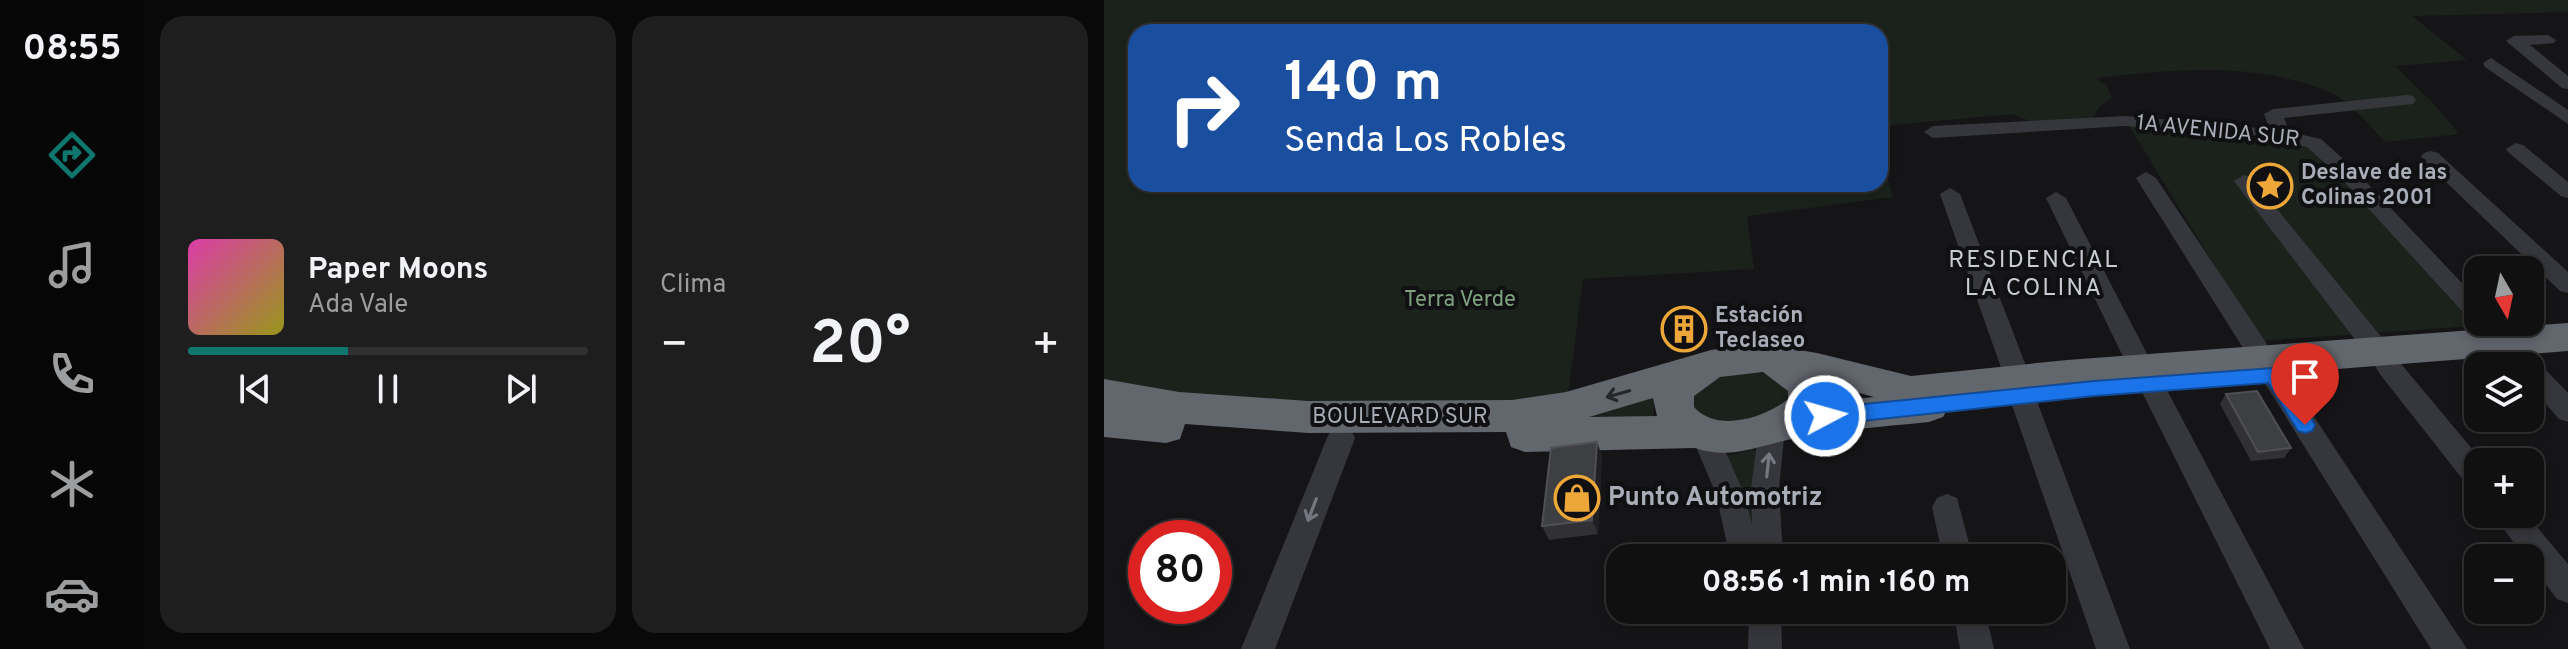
<!DOCTYPE html>
<html lang="es">
<head>
<meta charset="utf-8">
<style>
  :root { --surface:#101011; --page:#1e1e1f; --text:#f1f3f6; --muted:#9c9d9f; --line:#303031; --accent:#0f766e }
  body { margin:0; font-family:Overpass,sans-serif; background:var(--page); color:var(--text); height:100vh; display:flex; flex-direction:column; font-size:30px; white-space:nowrap }
  * { box-sizing:border-box; margin:0 }
  p { font-size:26px; color:var(--muted) }
  .icon { flex:none; width:44px; height:44px; fill:none; stroke:currentColor; stroke-width:2; stroke-linecap:round; stroke-linejoin:round }
  .map { position:relative; flex:1; overflow:hidden }
  .panel { display:flex; flex-direction:column; gap:16px; padding:16px; background:#090909; width:960px }
  .panel>* { flex:none }
  .hud { position:absolute; left:24px; top:24px; width:760px; height:168px; border-radius:24px; box-shadow:0 4px 12px #0003,0 0 0 2px var(--line); background:#1a4fa0; color:#fff; overflow:hidden }
  .needle { width:52px; rotate:171deg }
  .tools { position:absolute; left:1360px; top:256px; display:grid; gap:16px }
  .tools a { display:grid; place-items:center; width:80px; height:80px; border-radius:16px; background:var(--surface); box-shadow:0 4px 12px #0003,0 0 0 2px var(--line); font-size:40px }
  .speed { position:absolute; left:24px; top:520px; display:flex; gap:16px; font-size:40px; font-weight:700; text-align:center }
  .speed>* { display:grid; place-content:center; width:104px; height:104px; border-radius:50%; background:var(--surface); box-shadow:0 4px 12px #0003,0 0 0 2px var(--line); line-height:1 }
  .speed .limit { border:12px solid #d22; background:#fff; color:#111 }
  .pin { position:absolute; display:grid; place-items:center; width:68px; height:68px; color:#fff; margin:-82px -34px; border-radius:50% 50% 50% 0; rotate:-45deg; box-shadow:0 0 8px #0007 }
  .pin .icon { rotate:45deg }
  .me { position:absolute; width:88px; margin:-44px; rotate:84deg; stroke-linejoin:round; filter:drop-shadow(0 0 6px #0008) }
  .turn { display:flex; align-items:center; gap:28px; height:168px; padding:0 24px; font-size:36px }
  .turn .icon { width:104px; height:104px; stroke-width:2.5 }
  .turn b { display:block; font-size:56px; line-height:68px }
  .big { font-size:60px; font-weight:700; line-height:1.1 }
  .panel .card { flex:1; display:flex; flex-direction:column; justify-content:center; gap:12px; min-width:0; padding:0 28px; border-radius:24px; background:var(--page) }
  .song { display:flex; align-items:center; gap:24px }
  .cover { width:96px; height:96px; border-radius:12px; background:linear-gradient(135deg,hsl(320 70% 55%),hsl(60 70% 35%)) }
  .played { height:8px; border-radius:4px; background:linear-gradient(90deg,var(--accent) 40%,var(--line) 40%) }
  .keys { display:flex; justify-content:space-around; direction:ltr }
  .heat { display:flex; justify-content:space-between; align-items:center; font-size:44px; direction:ltr }
  .panel .tiles { flex:1; display:grid; gap:16px; grid-template-columns:repeat(2,1fr) }
  .trip { position:absolute; left:502px; top:544px; width:460px; height:80px; border-radius:24px; background:var(--surface); box-shadow:0 4px 12px #0003,0 0 0 2px var(--line); font-weight:700; line-height:80px; text-align:center }
  main { display:flex; flex:1; min-height:0 }
  .dock { display:flex; flex-direction:column; width:144px; justify-content:space-around; align-items:center; background:#060607; color:var(--muted) }
  .dock .icon { width:56px; height:56px }
  .dock .current { color:var(--accent) }
  .dock b { font-size:36px; color:var(--text) }
  .map>svg:first-child { display:block }
  .green { fill:#1b221c }
  .lines { fill:none; stroke-linecap:round; stroke-linejoin:round }
  .minor { fill:#36373c; fill-rule:evenodd }
  .highway { fill:#62666d; fill-rule:evenodd }
  .wall { fill:#313135 }
  .shaded-wall { fill:#202023 }
  .building { fill:#3e3f43; stroke:#4e5055; stroke-width:2 }
  .oneway { stroke:#242629 }
  .oneway2 { stroke:#757880 }
  .route { fill:#1a73e8; stroke:#114b97; stroke-width:2 }
  .labels { text-anchor:middle; dominant-baseline:central; stroke-width:8; stroke-linejoin:round; paint-order:stroke }
  .street-label { font-size:22px; fill:#a8adb7; stroke:#101012 }
  .poi-label { font-size:22px; font-weight:bold; fill:#a8adb7; stroke:#101012; text-anchor:start }
  .park-label { font-size:22px; fill:#7fa180; stroke:#101012 }
  .neighbourhood-label { font-size:24px; letter-spacing:2px; fill:#c8ccd3; stroke:#101012 }
  .near-poi-label { font-size:26px; font-weight:bold; fill:#a8adb7; stroke:#101012; text-anchor:start }
</style>
</head>
<body>
<main>
<nav class="dock">
<b>08:55</b>
<svg class="icon current" aria-label="directions" viewBox="0 0 24 24"><path d="M12 3l9 9-9 9-9-9zM9 14v-3h6M13 9l2 2-2 2"/></svg>
<svg class="icon" aria-label="music" viewBox="0 0 24 24"><path d="M9 18V5l10-2v13"/><circle cx="6" cy="18" r="3"/><circle cx="16" cy="16" r="3"/></svg>
<svg class="icon" aria-label="phone" viewBox="0 0 24 24"><path d="M5 4h4l2 5-3 2q2 4 5 5l2-3 5 2v4C11 20 4 13 5 4z"/></svg>
<svg class="icon" aria-label="climate" viewBox="0 0 24 24"><path d="M12 3v18M4 7l16 10M4 17L20 7"/></svg>
<svg class="icon" aria-label="car" viewBox="0 0 24 24"><path d="M5 17H2v-5l4-1 3-4h7l3 4 3 1v5h-3M9 17h6M6 11h13"/><circle cx="7" cy="17" r="2"/><circle cx="17" cy="17" r="2"/></svg>
</nav>
<section class="panel">
<div class="tiles">
<div class="card">
<div class="song"><i class="cover"></i><div><b>Paper Moons</b><p>Ada Vale</p></div></div>
<div class="played"></div>
<div class="keys"><svg class="icon" aria-label="previous" viewBox="0 0 24 24"><path d="M18 5L8 12l10 7zM5 5v14"/></svg><svg class="icon" aria-label="pause" viewBox="0 0 24 24"><path d="M8 5v14M16 5v14"/></svg><svg class="icon" aria-label="next" viewBox="0 0 24 24"><path d="M6 5l10 7-10 7zM19 5v14"/></svg></div>
</div>
<div class="card"><p>Clima</p>
<div class="heat"><a>−</a><b class="big">20°</b><a>+</a></div>
</div>
</div>
</section>
<div class="map">
<svg width="1464" height="649" viewBox="0 0 1464 649">
  <rect width="100%" height="100%" fill="#151517"/>
  <g class="green">
    <path d="M0,0h1464v12l-156,4 55,44 -72,6 38,37 26,31 -73,8c-14,-13 -38,-42 -54,-49 -75,-32 -157,-24 -236,-15l11,8 5,12 -13,9 -6,13 -59,3 -21,-9 -133,12v-94h-744v152h744v-33l13,46 -146,19 7,53 -171,10 -18,139 88,-24 3,3 -3,19 -5,6 -133,4 10,-4 -340,-23 -81,-18z"/>
    <path d="M1022,121l149,13 52,19 151,169 9,3 -226,16z"/>
    <path d="M647,372l23,3 14,11 3,9 -3,7 -38,21 -50,-3 -14,-25 25,-19z"/>
    <path d="M649,450l3,1 -4,95 -26,-90z"/>
  </g>
  <g class="lines">
    <g class="minor">
      <path d="M1444,35l8,5 -2,3 -24,2 38,31v13l-6,-1 -56,-47 8,-5z"/>
      <path d="M1387,58l77,52v14l-83,-57 -2,-4z"/>
      <path d="M1303,95l6,1 3,4 -3,4 -129,14 6,14 31,7 30,27 127,134v22h21l69,71v29l-9,-3 -29,-33v-20h-18l-175,-192 -30,-27 -28,-6 -153,-15 -193,12 -9,-6 9,-6 193,-10 144,13 -6,-15 9,-5z"/>
      <path d="M1412,143l7,2 45,37v16l-7,-2 -52,-43 -3,-4z"/>
      <path d="M1327,151l7,2 130,119v21l-8,-2 -136,-130 -3,-4 3,-4z"/>
      <path d="M1042,172l10,6 117,175 3,7 -2,5 8,3 185,281h-36l-167,-267 -4,-7 3,-6 -8,-2 -119,-189z"/>
      <path d="M1140,175l7,2 136,167 3,7 -3,6 10,2 86,103h-5v27l-10,-3 -89,-113 -4,-7 4,-6 -10,-2 -132,-173 -3,-4z"/>
      <path d="M846,188l10,6 71,185 -6,8 6,2 4,7 95,253h-34l-87,-253 6,-8 -6,-2 -4,-7 -65,-185z"/>
      <path d="M952,192l10,6 89,171 -3,5 8,3 144,272h-34l-132,-265 3,-6 -8,-2 -4,-7 -83,-171z"/>
      <path d="M668,417l10,3 3,8 -6,60 4,70h-53l-14,-64 -25,-59 4,-8 10,-3 10,3 29,67 8,30 -1,-36 8,-60 3,-8z"/>
      <path d="M237,427l10,3 4,8 -80,211h-34l86,-211 4,-8z"/>
      <path d="M843,494l10,4 16,60h-30l-11,-51 5,-9z"/>
      <path d="M1389,514h33l42,50v39l-11,-4 -27,-35v-6h-5z"/>
      <path d="M645,610h32l1,39h-34z"/>
      <path d="M849,610h32l9,39h-34z"/>
    </g>
    <path class="highway" d="M1464,323v28l-501,39 -120,12 2,4 -6,11 -14,5c-45,5 -92,7 -137,17 -34,7 -61,21 -97,9l-170,4 -14,-5 -5,-15 -198,1 -123,-9 -5,15 -14,4 -62,-6v-58l75,13 129,9 204,-1 54,-8 145,-42 38,-5 14,-1 54,9 94,23 156,-16zM659,372l25,19v8c-23,19 -71,34 -94,8v-11l26,-19zM719,383l51,14 -48,5 1,-11zM549,398l4,18 -68,1z"/>
  </g>
  <g class="wall">
    <path d="M1122,394l65,54 -7,10 -33,3 -31,-57z"/>
    <path d="M498,456l-4,78 -49,6 -7,-14z"/>
  </g>
  <path class="shaded-wall" d="M493,442l5,14 -4,78 -6,-14z"/>
  <g class="building">
    <path d="M1153,391l34,57 -33,4 -32,-58z"/>
    <path d="M493,442l-5,78 -50,6 9,-78z"/>
  </g>
  <defs><path id="oneway-shaft" d="M-6 0H5M1.5-3L5.5 0L1.5 3" fill="none" stroke-width="1.6" stroke-linecap="round" stroke-linejoin="round" transform="scale(2)"/></defs>
  <use class="oneway" href="#oneway-shaft" transform="translate(514 394) rotate(164)"/>
  <g class="oneway2">
    <use href="#oneway-shaft" transform="translate(664 465) rotate(-84)"/>
    <use href="#oneway-shaft" transform="translate(208 510) rotate(111)"/>
  </g>
  <path class="route" d="M1169,368l7,2 32,49 3,6 -3,6 -7,2 -7,-2 -30,-48 -174,13 -269,29 -8,-3 -2,-6 2,-5 8,-3 269,-27z"/>
  <defs>
    <g id="sight-ring" transform="scale(2.3)"><circle r="9.5" fill="#101012" stroke="#eca738" stroke-width="1.5"/><path d="M0-6L1.8-2.2L6-1.7L2.9 1.2L3.7 5.4L0 3.3L-3.7 5.4L-2.9 1.2L-6-1.7L-1.8-2.2Z" fill="#eca738"/></g>
    <g id="building-ring" transform="scale(2.3)"><circle r="9.5" fill="#101012" stroke="#eca738" stroke-width="1.5"/><path d="M-4-6H4V6H1V3H-1V6H-4ZM-2.5-4.3h1.7v1.8h-1.7ZM.8-4.3h1.7v1.8H.8ZM-2.5-1h1.7V.8h-1.7ZM.8-1h1.7V.8H.8Z" fill="#eca738"/></g>
    <g id="shop-ring" transform="scale(2.3)"><circle r="9.5" fill="#101012" stroke="#eca738" stroke-width="1.5"/><path d="M-5-2.5h2.3a2.7 3.5 0 0 1 5.4 0H5L5.5 6h-11ZM-1.5-2.5h3a1.5 2.3 0 0 0-3 0Z" fill="#eca738"/></g>
  </defs>
  <g fill-rule="evenodd">
    <use href="#sight-ring" x="1166" y="186"/>
    <use href="#building-ring" x="580" y="329"/>
    <use href="#shop-ring" x="473" y="498"/>
  </g>
  <g class="labels">
    <g class="street-label">
      <text transform="translate(1114 132) rotate(6)">1A AVENIDA SUR</text>
      <text x="296" y="417">BOULEVARD SUR</text>
    </g>
    <g class="poi-label">
      <text x="1197" y="173">Deslave de las<tspan x="1197" dy="25">Colinas 2001</tspan></text>
      <text x="611" y="316">Estación<tspan x="611" dy="25">Teclaseo</tspan></text>
    </g>
    <g class="park-label">
      <text x="356" y="300">Terra Verde</text>
    </g>
    <g class="neighbourhood-label">
      <text x="930" y="261">RESIDENCIAL<tspan x="930" dy="28">LA COLINA</tspan></text>
    </g>
    <g class="near-poi-label">
      <text x="504" y="498">Punto Automotriz</text>
    </g>
  </g>
</svg>
<div class="tools">
<a><svg class="needle" viewBox="-14 -14 28 28"><path d="M0-13l5 13h-10z" fill="#e53935"/><path d="M0 13l5-13h-10z" fill="#9c9d9f"/></svg></a>
<a><svg class="icon" aria-label="layers" viewBox="0 0 24 24"><path d="M12 4l9 5-9 5-9-5zM3 14l9 5 9-5"/></svg></a>
<a>+</a>
<a>−</a>
</div>
<div class="speed"><div class="limit">80</div></div>
<div class="pin" style="left:1201px;top:425px;background:#d93025"><svg class="icon" aria-label="arrive" viewBox="0 0 24 24"><path d="M6 21V4h12l-3 4 3 4H6"/></svg></div>
<svg class="me" style="left:721px;top:416px" viewBox="-20 -20 40 40"><circle r="17" fill="#1a73e8" stroke="#fff" stroke-width="3"/><path d="M0-11L8 9 0 5-8 9z" fill="#fff"/></svg>
<div class="trip">08:56 · 1 min · 160 m</div>
<div class="hud">
<div class="turn"><svg class="icon" aria-label="right" viewBox="0 0 24 24"><path d="M7 20v-9h11M14 6l5 5-5 5"/></svg><div><b>140 m</b>Senda Los Robles</div></div>
</div>
</div>
</main>
</body>
</html>
